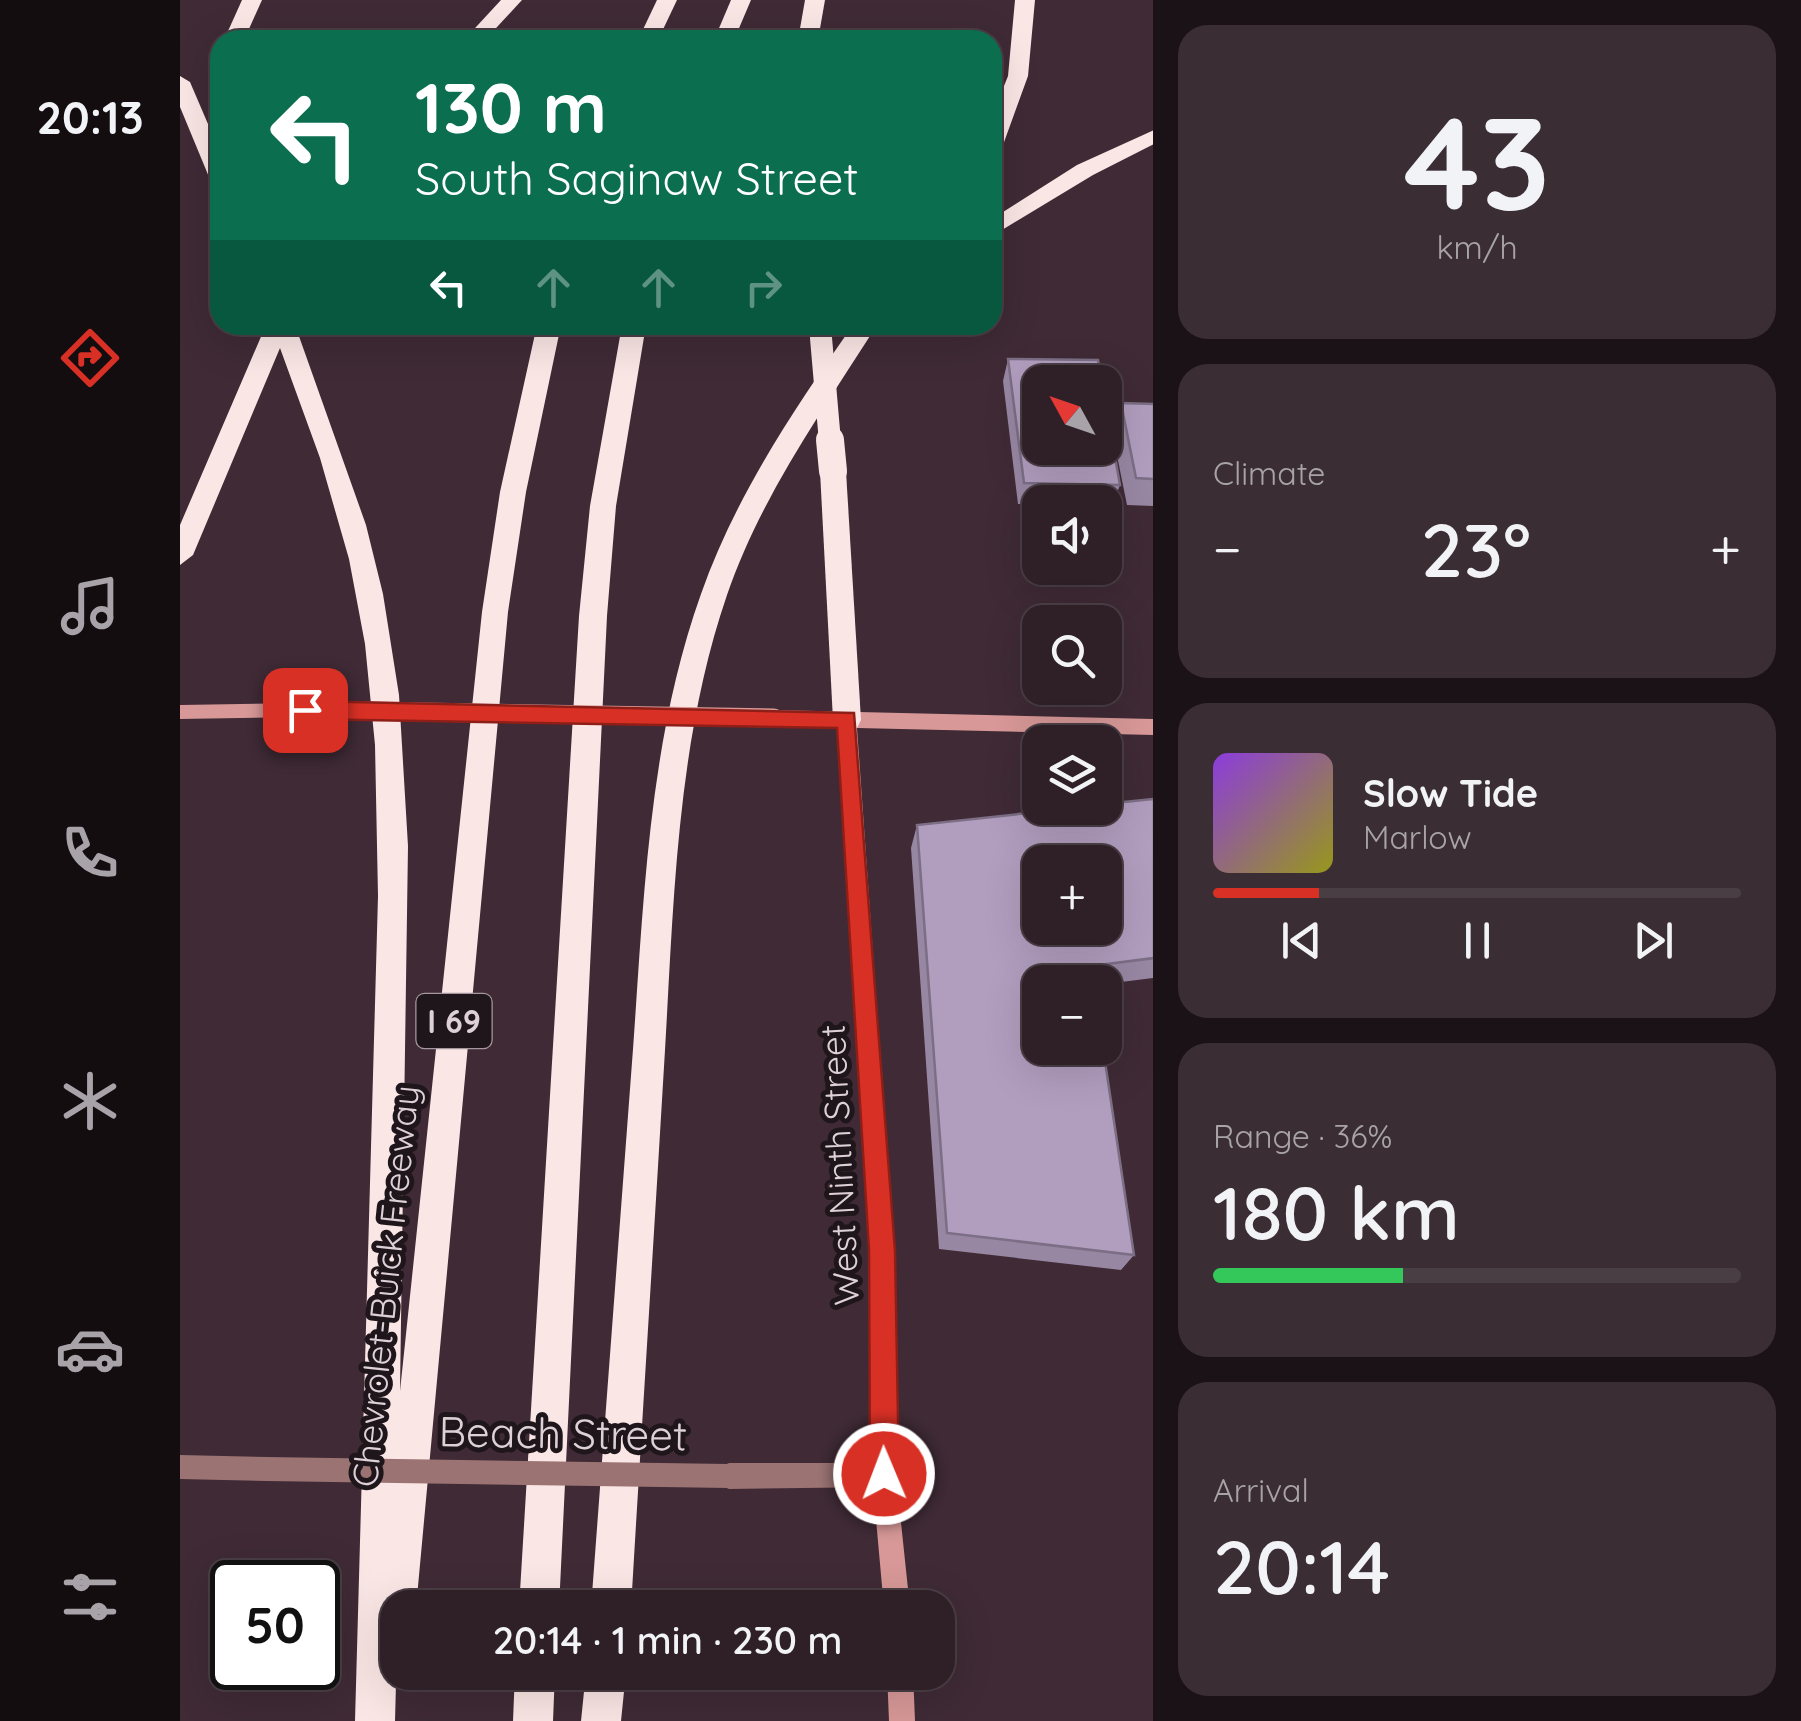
<!DOCTYPE html>
<html lang="en">
<head>
<meta charset="utf-8">
<style>
  :root { --surface:#2f2028; --page:#3b2d34; --text:#f1f3f6; --muted:#a7a3a8; --line:#4a3e45; --accent:#d93025 }
  body { margin:0; font-family:Quicksand,sans-serif; background:var(--page); color:var(--text); height:100vh; display:flex; flex-direction:column; font-size:38px; white-space:nowrap }
  * { box-sizing:border-box; margin:0 }
  p { font-size:32px; color:var(--muted) }
  .icon { flex:none; width:55px; height:55px; fill:none; stroke:currentColor; stroke-width:2; stroke-linecap:round; stroke-linejoin:round }
  .map { position:relative; flex:1; overflow:hidden }
  .panel { display:flex; flex-direction:column; gap:25px; padding:25px; background:#1a1216; width:648px }
  .panel>* { flex:none }
  .guide { position:absolute; left:30px; top:30px; width:792px; height:305px; border-radius:30px; box-shadow:0 10px 40px #0002,0 0 0 2px var(--line); background:#0b6e4f; color:#fff; overflow:hidden }
  .needle { width:65px; rotate:310deg }
  .fabs { position:absolute; left:842px; top:365px; display:grid; gap:20px }
  .fabs a { display:grid; place-items:center; width:100px; height:100px; border-radius:20px; background:var(--surface); box-shadow:0 10px 40px #0002,0 0 0 2px var(--line); font-size:50px }
  .speed { position:absolute; left:30px; top:1560px; display:flex; gap:20px; font-size:50px; font-weight:700; text-align:center }
  .speed>* { display:grid; place-content:center; width:130px; height:130px; border-radius:50%; background:var(--surface); box-shadow:0 10px 40px #0002,0 0 0 2px var(--line); line-height:1 }
  .speed .limit { border:5px solid #111; border-radius:15px; background:#fff; color:#111 }
  .pin { position:absolute; display:grid; place-items:center; width:85px; height:85px; color:#fff; margin:-42px; border-radius:20px; box-shadow:0 5px 15px #0006 }
  .me { position:absolute; width:110px; margin:-55px; rotate:359deg; stroke-linejoin:round; filter:drop-shadow(0 0 8px #0008) }
  .turn { display:flex; align-items:center; gap:35px; height:210px; padding:0 40px; font-size:45px }
  .turn .icon { width:130px; height:130px; stroke-width:2.5 }
  .turn b { display:block; font-size:70px; line-height:85px }
  .lanes { display:flex; align-items:center; height:95px; padding:0 40px; background:#0003; justify-content:center; gap:50px; direction:ltr }
  .lanes .off { opacity:.35 }
  .big { font-size:75px; font-weight:600; line-height:1.1 }
  .panel .tile { flex:1; display:flex; flex-direction:column; justify-content:center; gap:15px; min-width:0; padding:0 35px; border-radius:30px; background:var(--page) }
  .panel .dial { align-items:center; gap:0 }
  .dial b { font-size:130px; line-height:1 }
  .song { display:flex; align-items:center; gap:30px }
  .cover { width:120px; height:120px; border-radius:15px; background:linear-gradient(135deg,hsl(270 70% 55%),hsl(60 70% 35%)) }
  .played { height:10px; border-radius:5px; background:linear-gradient(90deg,var(--accent) 20%,var(--line) 20%) }
  .keys { display:flex; justify-content:space-around; direction:ltr }
  .heat { display:flex; justify-content:space-between; align-items:center; font-size:55px; direction:ltr }
  .charge { height:15px; border-radius:8px; background:linear-gradient(90deg,#34c759 36%,var(--line) 0) }
  .trip { position:absolute; left:200px; top:1590px; width:575px; height:100px; border-radius:30px; background:var(--surface); box-shadow:0 10px 40px #0002,0 0 0 2px var(--line); font-weight:600; line-height:100px; text-align:center }
  main { display:flex; flex:1; min-height:0 }
  .menu { display:flex; flex-direction:column; width:180px; justify-content:space-around; align-items:center; background:#130d10; color:var(--muted) }
  .menu .icon { width:70px; height:70px }
  .menu .current { color:var(--accent) }
  .menu b { font-size:45px; color:var(--text) }
  .map>svg:first-child { display:block }
  .lines { fill:none; stroke-linecap:round; stroke-linejoin:round }
  .tertiary { fill:#9b7373; fill-rule:evenodd }
  .secondary { fill:#d79897; fill-rule:evenodd }
  .motorway { fill:#fae6e5; fill-rule:evenodd }
  .tertiary-bridge { stroke:#9b7373; stroke-width:24 }
  .secondary-bridge { stroke:#d79897; stroke-width:19 }
  .motorway-bridge-far1 { stroke:#fae6e5; stroke-width:22 }
  .motorway-bridge { stroke:#fae6e5; stroke-width:28 }
  .wall { fill:#9887a3 }
  .building { fill:#b19dbe; stroke:#7c6e85; stroke-width:2.5; fill-rule:evenodd }
  .route { fill:#d93025; stroke:#8d1f18; stroke-width:2.5 }
  .labels { text-anchor:middle; dominant-baseline:central; stroke-width:10; stroke-linejoin:round; paint-order:stroke }
  .shield { fill:#1f161b; stroke:#a4989e; stroke-width:2.5 }
  .shield-label { font-size:32px; font-weight:bold; fill:#ddd0d6 }
  .street-label { font-size:35px; fill:#ddd0d6; stroke:#1f161b }
  .near-street-label { font-size:42px; fill:#ddd0d6; stroke:#1f161b }
</style>
</head>
<body>
<main>
<nav class="menu">
<b>20:13</b>
<svg class="icon current" aria-label="directions" viewBox="0 0 24 24"><path d="M12 3l9 9-9 9-9-9zM9 14v-3h6M13 9l2 2-2 2"/></svg>
<svg class="icon" aria-label="music" viewBox="0 0 24 24"><path d="M9 18V5l10-2v13"/><circle cx="6" cy="18" r="3"/><circle cx="16" cy="16" r="3"/></svg>
<svg class="icon" aria-label="phone" viewBox="0 0 24 24"><path d="M5 4h4l2 5-3 2q2 4 5 5l2-3 5 2v4C11 20 4 13 5 4z"/></svg>
<svg class="icon" aria-label="climate" viewBox="0 0 24 24"><path d="M12 3v18M4 7l16 10M4 17L20 7"/></svg>
<svg class="icon" aria-label="car" viewBox="0 0 24 24"><path d="M5 17H2v-5l4-1 3-4h7l3 4 3 1v5h-3M9 17h6M6 11h13"/><circle cx="7" cy="17" r="2"/><circle cx="17" cy="17" r="2"/></svg>
<svg class="icon" aria-label="filters" viewBox="0 0 24 24"><path d="M4 7h16M4 17h16"/><circle cx="9" cy="7" r="2"/><circle cx="15" cy="17" r="2"/></svg>
</nav>
<div class="map">
<svg width="974" height="1721" viewBox="0 0 974 1721">
  <rect width="100%" height="100%" fill="#3f2a35"/>
  <g class="lines">
    <g class="tertiary">
      <path d="M0,1455l87,2 9,3 3,9 -3,9 -9,3 -87,-2z"/>
      <path d="M549,1463h155l9,3 3,9 -3,9 -9,3 -155,2 -9,-4 -4,-9 4,-9z"/>
    </g>
    <g class="secondary">
      <path d="M125,703l9,7 -9,7 -125,2v-14z"/>
      <path d="M594,710l380,9v16l-297,-7 37,522 2,225 14,133h-26l-12,-133 -2,-225 -32,-523 -64,-1 -9,-8z"/>
      <path d="M707,1672h26l2,49h-26z"/>
    </g>
    <g class="motorway">
      <path d="M62,0h20l-18,40h-20z"/>
      <path d="M321,0h21l-37,40h-21z"/>
      <path d="M477,0h20l-19,40h-20z"/>
      <path d="M551,0h20l-17,40h-20z"/>
      <path d="M625,0h20l-7,40h-20z"/>
      <path d="M835,0h20l-7,76 -25,69 -11,6v-35l16,-40z"/>
      <path d="M0,76l10,6 30,70v32l-11,-7 -29,-70z"/>
      <path d="M974,130v14l-61,31 -101,61v-17l85,-54z"/>
      <path d="M86,325h29l71,200 17,69 16,101 9,151 -8,545 82,-779 18,-120 37,-167h24l-35,167 -18,120 -92,996h-18l-3,113h-40l23,-825 -3,-151 -10,-101 -16,-85 -29,-101 -40,-110 -87,207 -13,10v-40z"/>
      <path d="M442,325h24l-30,181 -9,110 -48,992h-40l60,-992 11,-110z"/>
      <path d="M673,325h24c-55,87 -116,171 -150,270 -50,146 -53,302 -62,455 -11,186 -23,372 -34,558h-40c14,-187 28,-373 42,-559 11,-153 16,-309 68,-455 34,-97 93,-185 152,-269z"/>
      <path d="M653,462l13,9 15,249 -4,8h-20l-4,-8 -13,-249z"/>
      <path d="M335,1672h40l-2,49h-40z"/>
      <path d="M406,1672h40l-5,49h-40z"/>
    </g>
    <path class="tertiary-bridge" d="M87,1469l462,7"/>
    <path class="secondary-bridge" d="M125,710l469,8"/>
    <path class="motorway-bridge-far1" d="M641,338l9,104"/>
    <path class="motorway-bridge" d="M650,440l3,31"/>
  </g>
  <g class="wall">
    <path d="M828,359l112,126 -8,21h-7v-4h-65v3l-22,-1 -15,-123z"/>
    <path d="M941,403l33,1v102l-27,-1 -15,-74z"/>
    <path d="M974,799v179l-49,6v-2h-65l94,273 -13,15 -182,-21 -28,-401 6,-23z"/>
  </g>
  <g class="building">
    <path d="M828,359l90,1 4,22h-62v66h65v-48l15,85 -96,-2z"/>
    <path d="M941,403l33,1v75l-18,-1z"/>
    <path d="M974,799v159l-63,8 3,16h-54v66h63l31,207 -187,-22 -30,-408 158,-17h30v-4zM860,862h65v66h-65z"/>
  </g>
  <path class="route" d="M125,701l549,12 41,537 4,224 -4,11 -11,4 -10,-4 -4,-11 -1,-224 -32,-522 -532,-9 -11,-9z"/>
  <g class="labels">
    <rect class="shield" x="236.5" y="994" width="75" height="54" rx="8"/>
    <g class="shield-label">
      <text x="274" y="1021">I 69</text>
    </g>
    <g class="street-label">
      <text transform="translate(659 1165) rotate(-93)">West Ninth Street</text>
      <text transform="translate(205 1286) rotate(-84)">Chevrolet-Buick Freeway</text>
    </g>
    <g class="near-street-label">
      <text transform="translate(383 1433) rotate(1)">Beach Street</text>
    </g>
  </g>
</svg>
<div class="fabs">
<a><svg class="needle" viewBox="-14 -14 28 28"><path d="M0-13l5 13h-10z" fill="#e53935"/><path d="M0 13l5-13h-10z" fill="#a7a3a8"/></svg></a>
<a><svg class="icon" aria-label="sound" viewBox="0 0 24 24"><path d="M4 9h4l5-4v14l-5-4H4zM17 9q2 3 0 6"/></svg></a>
<a><svg class="icon" aria-label="search" viewBox="0 0 24 24"><circle cx="10" cy="10" r="6"/><path d="M15 15l6 6"/></svg></a>
<a><svg class="icon" aria-label="layers" viewBox="0 0 24 24"><path d="M12 4l9 5-9 5-9-5zM3 14l9 5 9-5"/></svg></a>
<a>+</a>
<a>−</a>
</div>
<div class="speed"><div class="limit">50</div></div>
<div class="pin" style="left:125px;top:710px;background:#d93025"><svg class="icon" aria-label="arrive" viewBox="0 0 24 24"><path d="M6 21V4h12l-3 4 3 4H6"/></svg></div>
<svg class="me" style="left:704px;top:1474px" viewBox="-20 -20 40 40"><circle r="17" fill="#d93025" stroke="#fff" stroke-width="3"/><path d="M0-11L8 9 0 5-8 9z" fill="#fff"/></svg>
<div class="trip">20:14 · 1 min · 230 m</div>
<div class="guide">
<div class="turn"><svg class="icon" aria-label="left" viewBox="0 0 24 24"><path d="M17 20v-9H6M10 6l-5 5 5 5"/></svg><div><b>130 m</b>South Saginaw Street</div></div>
<div class="lanes"><svg class="icon" aria-label="left" viewBox="0 0 24 24"><path d="M17 20v-9H6M10 6l-5 5 5 5"/></svg><svg class="icon off" aria-label="ahead" viewBox="0 0 24 24"><path d="M12 20V5M6 11l6-6 6 6"/></svg><svg class="icon off" aria-label="ahead" viewBox="0 0 24 24"><path d="M12 20V5M6 11l6-6 6 6"/></svg><svg class="icon off" aria-label="right" viewBox="0 0 24 24"><path d="M7 20v-9h11M14 6l5 5-5 5"/></svg></div>
</div>
</div>
<section class="panel">
<div class="tile dial"><b>43</b><p>km/h</p></div>
<div class="tile"><p>Climate</p>
<div class="heat"><a>−</a><b class="big">23°</b><a>+</a></div>
</div>
<div class="tile">
<div class="song"><i class="cover"></i><div><b>Slow Tide</b><p>Marlow</p></div></div>
<div class="played"></div>
<div class="keys"><svg class="icon" aria-label="previous" viewBox="0 0 24 24"><path d="M18 5L8 12l10 7zM5 5v14"/></svg><svg class="icon" aria-label="pause" viewBox="0 0 24 24"><path d="M8 5v14M16 5v14"/></svg><svg class="icon" aria-label="next" viewBox="0 0 24 24"><path d="M6 5l10 7-10 7zM19 5v14"/></svg></div>
</div>
<div class="tile"><p>Range · 36%</p><b class="big">180 km</b><div class="charge"></div></div>
<div class="tile"><p>Arrival</p><b class="big">20:14</b></div>
</section>
</main>
</body>
</html>
